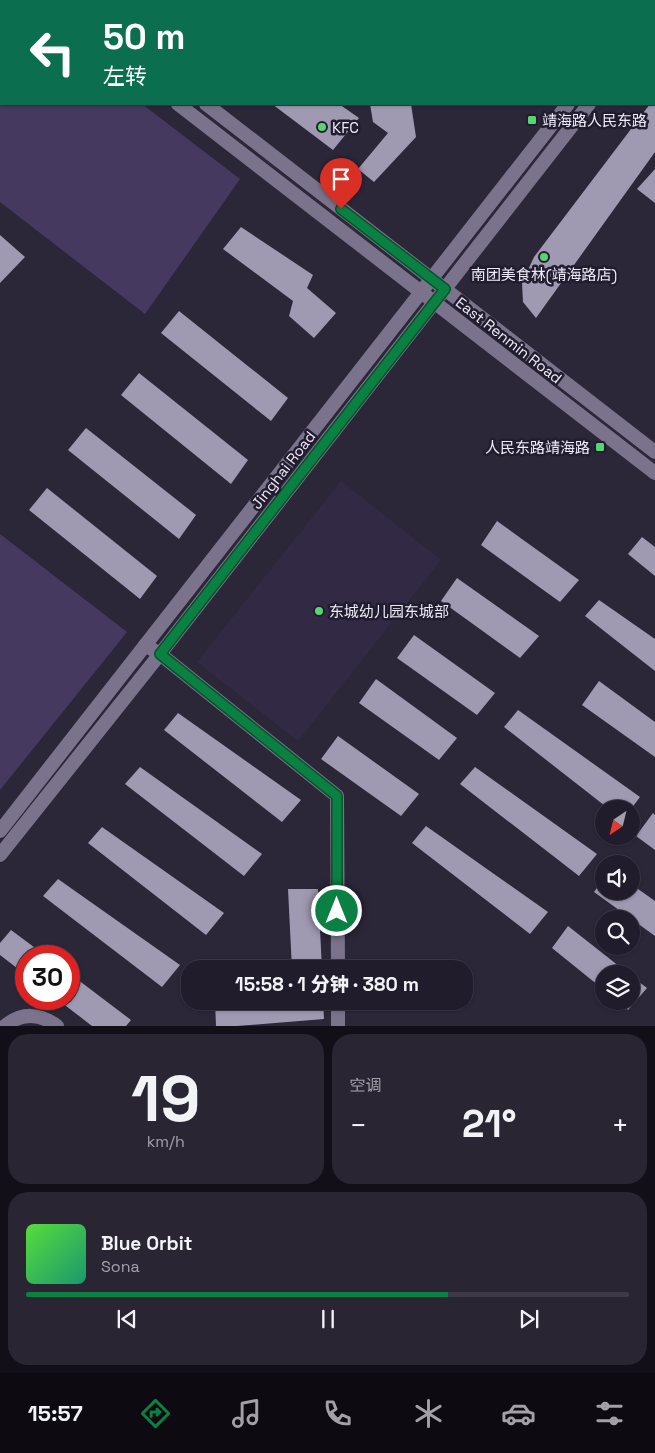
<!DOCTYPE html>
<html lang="zh">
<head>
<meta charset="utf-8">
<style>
  :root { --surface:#211c2b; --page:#292533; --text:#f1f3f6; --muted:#a2a1a9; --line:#3e3a47; --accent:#0b8043 }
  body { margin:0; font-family:"Space Grotesk","Noto Sans SC",sans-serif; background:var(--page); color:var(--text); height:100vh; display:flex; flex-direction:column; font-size:19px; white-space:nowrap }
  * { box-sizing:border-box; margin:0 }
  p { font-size:16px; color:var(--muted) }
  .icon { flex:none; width:28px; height:28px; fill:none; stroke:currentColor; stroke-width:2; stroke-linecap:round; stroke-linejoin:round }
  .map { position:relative; height:1026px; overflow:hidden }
  .details { display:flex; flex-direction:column; gap:8px; padding:8px; background:#120f18; flex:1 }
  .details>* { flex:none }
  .top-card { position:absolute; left:0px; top:0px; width:655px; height:105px; box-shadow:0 1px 4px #0004,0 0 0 1px var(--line); background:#0b6e4f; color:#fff; overflow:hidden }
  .needle { width:32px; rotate:215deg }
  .controls { position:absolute; left:595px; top:800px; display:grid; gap:10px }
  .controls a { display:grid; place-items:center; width:45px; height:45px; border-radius:50%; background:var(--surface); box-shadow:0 1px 4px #0004,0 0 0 1px var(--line); font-size:25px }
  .speed { position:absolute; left:15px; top:945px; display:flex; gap:10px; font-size:25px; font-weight:700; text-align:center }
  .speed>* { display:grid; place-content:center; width:65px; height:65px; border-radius:50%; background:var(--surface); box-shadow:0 1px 4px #0004,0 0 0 1px var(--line); line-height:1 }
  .speed .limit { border:8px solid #d22; background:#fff; color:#111 }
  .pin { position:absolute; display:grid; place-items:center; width:42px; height:42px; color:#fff; margin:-51px -21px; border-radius:50% 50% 50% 0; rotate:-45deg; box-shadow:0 0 5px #0007 }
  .pin .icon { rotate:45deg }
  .me { position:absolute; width:55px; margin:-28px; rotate:0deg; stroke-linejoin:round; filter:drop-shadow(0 0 4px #0008) }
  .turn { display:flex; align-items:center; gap:18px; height:105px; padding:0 20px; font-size:22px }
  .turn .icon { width:65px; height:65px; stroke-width:2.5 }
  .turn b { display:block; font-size:35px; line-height:42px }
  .big { font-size:38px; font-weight:800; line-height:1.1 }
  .details .tile { flex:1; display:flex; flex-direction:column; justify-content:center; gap:8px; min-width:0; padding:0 18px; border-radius:20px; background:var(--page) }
  .details .dial { align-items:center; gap:0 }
  .dial b { font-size:65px; line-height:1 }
  .song { display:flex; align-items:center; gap:15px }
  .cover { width:60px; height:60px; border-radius:8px; background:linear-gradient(135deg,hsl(110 70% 55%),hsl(160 70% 35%)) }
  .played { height:5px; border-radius:2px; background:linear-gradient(90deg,var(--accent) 70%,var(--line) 70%) }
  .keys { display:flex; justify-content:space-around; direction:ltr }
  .heat { display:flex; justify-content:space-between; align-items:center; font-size:28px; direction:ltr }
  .details .tiles { flex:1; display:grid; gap:8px; grid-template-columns:1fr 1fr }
  .tile:last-child { grid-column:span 2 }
  .trip { position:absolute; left:181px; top:960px; width:292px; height:50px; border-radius:20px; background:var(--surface); box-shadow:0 1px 4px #0004,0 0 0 1px var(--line); font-weight:800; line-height:50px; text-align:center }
  .tabs { display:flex; height:80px; justify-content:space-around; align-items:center; background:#0d0b11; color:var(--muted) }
  .tabs .icon { width:35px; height:35px }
  .tabs .current { color:var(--accent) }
  .tabs b { font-size:22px; color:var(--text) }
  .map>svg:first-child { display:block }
  .built { fill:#322a44 }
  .green { fill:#45395f }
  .building { fill:#a099b2 }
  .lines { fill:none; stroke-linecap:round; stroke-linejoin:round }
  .minor { stroke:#7a738b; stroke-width:14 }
  .tertiary { stroke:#7a738b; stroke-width:14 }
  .secondary { stroke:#7a738b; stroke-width:14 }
  .route-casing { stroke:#07532c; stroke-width:12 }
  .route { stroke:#0b8043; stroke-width:9 }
  .poi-dot { fill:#56d671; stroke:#221c2f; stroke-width:2 }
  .labels { text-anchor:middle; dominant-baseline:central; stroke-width:5; stroke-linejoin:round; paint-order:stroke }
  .poi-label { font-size:15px; fill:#eeebf8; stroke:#221c2f; text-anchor:start }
  .street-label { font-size:15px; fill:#eeebf8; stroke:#221c2f }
</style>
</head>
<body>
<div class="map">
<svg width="655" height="1026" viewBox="0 0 655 1026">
  <rect width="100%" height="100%" fill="#2c2639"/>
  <path class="built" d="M341,481l100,79 -143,181 -101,-79z"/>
  <g class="green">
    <path d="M0,0l8,1h-7v103h141l98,75 -95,135 -145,-112z"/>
    <path d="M0,534l127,98 -127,158z"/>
  </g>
  <g class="building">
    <path d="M272,104h67l20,14 -26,32z"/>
    <path d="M370,104h41l5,33 -42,45 -16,-13 30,-36 -15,-11z"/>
    <path d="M650,104h5v48l-119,166 -13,-16 -1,-19 12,-26z"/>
    <path d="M655,169v34l-18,-14z"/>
    <path d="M241,227l72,48 -6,13 29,25 -22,25 -25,-22 4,-15 -70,-52z"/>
    <path d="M0,235l25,22 -25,26z"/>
    <path d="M179,311l109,87 -17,23 -110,-88z"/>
    <path d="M139,373l109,87 -17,24 -110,-89z"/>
    <path d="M86,428l110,87 -17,24 -111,-89z"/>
    <path d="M47,488l110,88 -17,23 -111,-89z"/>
    <path d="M497,521l82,59 -19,22 -79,-57z"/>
    <path d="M642,537l13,10v29l-27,-22z"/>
    <path d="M457,578l82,58 -19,22 -79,-57z"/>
    <path d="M599,600l56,39v32l-70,-55z"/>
    <path d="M414,635l81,58 -18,22 -80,-57z"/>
    <path d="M376,679l81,59 -18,22 -80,-57z"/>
    <path d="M599,681l56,41v35l-73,-52z"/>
    <path d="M518,710l122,87 -9,12h-22l-105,-82z"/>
    <path d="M178,713l123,87 -19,22 -118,-92z"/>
    <path d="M338,736l81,58 -18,22 -80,-57z"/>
    <path d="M140,767l122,87 -18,22 -119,-92z"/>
    <path d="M475,767l122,87 -18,22 -119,-92z"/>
    <path d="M653,813l2,2v35l-19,-14z"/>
    <path d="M426,826l122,86 -18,22 -118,-91z"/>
    <path d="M102,827l122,86 -18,22 -118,-92z"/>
    <path d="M604,878v13h27v-7l24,17v35l-61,-44z"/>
    <path d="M58,879l122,86 -18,22 -119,-91z"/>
    <path d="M288,889h30l4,80h-30z"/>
    <path d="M568,926l61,48h-25v16l-52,-42z"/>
    <path d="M11,930l35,26h-20v19l-26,-20v-12z"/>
    <path d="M69,973l62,47 -5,6h-34l-35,-27h12z"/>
    <path d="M631,976l16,12 -19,22 -10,-9h13z"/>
    <path d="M215,1001h108l1,18 -87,7h-21z"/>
  </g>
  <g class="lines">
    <g class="minor">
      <path d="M604,0l2,1"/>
      <path d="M654,37l1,1"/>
      <path d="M145,645l15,9 177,142 1,173"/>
      <path d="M338,1001v25"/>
      <path d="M5,1026c17,-14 35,-13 52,0"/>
    </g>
    <g class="tertiary">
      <path d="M45,0l2,1"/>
      <path d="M73,0l2,1"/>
      <path d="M178,104l477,369"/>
      <path d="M206,104l449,348"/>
    </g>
    <g class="secondary">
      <path d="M646,1l1,-1"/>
      <path d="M654,20l1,-2"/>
      <path d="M0,831l568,-727"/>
      <path d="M0,855l160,-201 429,-550"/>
    </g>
  </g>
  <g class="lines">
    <g class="route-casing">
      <path id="route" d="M337,911v-115l-177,-142 285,-365 -104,-80"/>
    </g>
    <use href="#route" class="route"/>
  </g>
  <g class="poi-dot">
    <rect x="527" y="115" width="10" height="10" rx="2.5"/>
    <circle cx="322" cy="127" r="5"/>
    <circle cx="544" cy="257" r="5"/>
    <rect x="595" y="442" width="10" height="10" rx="2.5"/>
    <circle cx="319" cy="611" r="5"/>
  </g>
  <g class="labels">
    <g class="poi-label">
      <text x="542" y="120">靖海路人民东路</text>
      <text x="332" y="127">KFC</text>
      <text x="544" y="274" text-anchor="middle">南团美食林(靖海路店)</text>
      <text x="590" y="447" text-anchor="end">人民东路靖海路</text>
      <text x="329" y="611">东城幼儿园东城部</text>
    </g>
    <g class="street-label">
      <text transform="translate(509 340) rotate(38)">East Renmin Road</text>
      <text transform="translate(283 470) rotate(-52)">Jinghai Road</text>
    </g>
  </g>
</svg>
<div class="controls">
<a><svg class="needle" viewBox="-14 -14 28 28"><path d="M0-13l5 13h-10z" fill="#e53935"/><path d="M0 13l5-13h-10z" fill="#a2a1a9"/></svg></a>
<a><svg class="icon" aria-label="sound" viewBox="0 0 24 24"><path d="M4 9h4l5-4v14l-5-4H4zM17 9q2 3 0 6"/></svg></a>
<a><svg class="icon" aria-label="search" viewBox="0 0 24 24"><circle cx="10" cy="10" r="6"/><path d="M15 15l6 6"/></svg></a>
<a><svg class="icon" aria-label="layers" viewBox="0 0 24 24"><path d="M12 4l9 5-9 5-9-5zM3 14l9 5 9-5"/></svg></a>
</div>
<div class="speed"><div class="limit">30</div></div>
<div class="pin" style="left:341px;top:209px;background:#d93025"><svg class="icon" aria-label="arrive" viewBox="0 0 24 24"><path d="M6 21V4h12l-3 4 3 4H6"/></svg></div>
<svg class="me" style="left:337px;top:911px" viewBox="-20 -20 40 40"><circle r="17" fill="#0b8043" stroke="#fff" stroke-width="3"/><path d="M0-11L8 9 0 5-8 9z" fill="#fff"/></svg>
<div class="trip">15:58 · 1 分钟 · 380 m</div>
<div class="top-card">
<div class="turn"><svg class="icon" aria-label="left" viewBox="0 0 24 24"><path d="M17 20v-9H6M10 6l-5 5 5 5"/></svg><div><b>50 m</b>左转</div></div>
</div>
</div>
<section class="details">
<div class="tiles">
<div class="tile dial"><b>19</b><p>km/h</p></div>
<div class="tile"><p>空调</p>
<div class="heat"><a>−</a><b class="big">21°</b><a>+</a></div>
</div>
<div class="tile">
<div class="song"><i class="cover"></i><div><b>Blue Orbit</b><p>Sona</p></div></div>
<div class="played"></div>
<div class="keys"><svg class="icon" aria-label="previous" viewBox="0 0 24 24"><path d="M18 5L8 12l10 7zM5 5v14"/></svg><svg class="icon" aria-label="pause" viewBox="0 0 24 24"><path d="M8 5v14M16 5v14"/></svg><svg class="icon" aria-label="next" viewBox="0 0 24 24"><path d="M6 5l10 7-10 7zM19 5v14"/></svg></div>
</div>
</div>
</section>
<nav class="tabs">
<b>15:57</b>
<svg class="icon current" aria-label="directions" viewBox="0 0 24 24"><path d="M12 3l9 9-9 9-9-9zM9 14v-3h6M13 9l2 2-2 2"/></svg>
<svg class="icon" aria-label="music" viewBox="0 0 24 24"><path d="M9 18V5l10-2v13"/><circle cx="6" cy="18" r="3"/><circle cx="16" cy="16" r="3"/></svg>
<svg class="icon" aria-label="phone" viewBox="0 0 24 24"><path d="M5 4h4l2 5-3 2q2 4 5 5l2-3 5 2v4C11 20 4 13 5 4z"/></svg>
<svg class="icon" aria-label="climate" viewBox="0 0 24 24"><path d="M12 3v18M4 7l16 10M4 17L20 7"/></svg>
<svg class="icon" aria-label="car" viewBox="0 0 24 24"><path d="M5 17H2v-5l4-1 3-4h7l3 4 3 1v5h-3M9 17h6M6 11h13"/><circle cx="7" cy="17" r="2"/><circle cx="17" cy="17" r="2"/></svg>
<svg class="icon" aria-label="filters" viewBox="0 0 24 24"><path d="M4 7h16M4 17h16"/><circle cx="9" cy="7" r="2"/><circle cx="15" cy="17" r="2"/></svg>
</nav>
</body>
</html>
